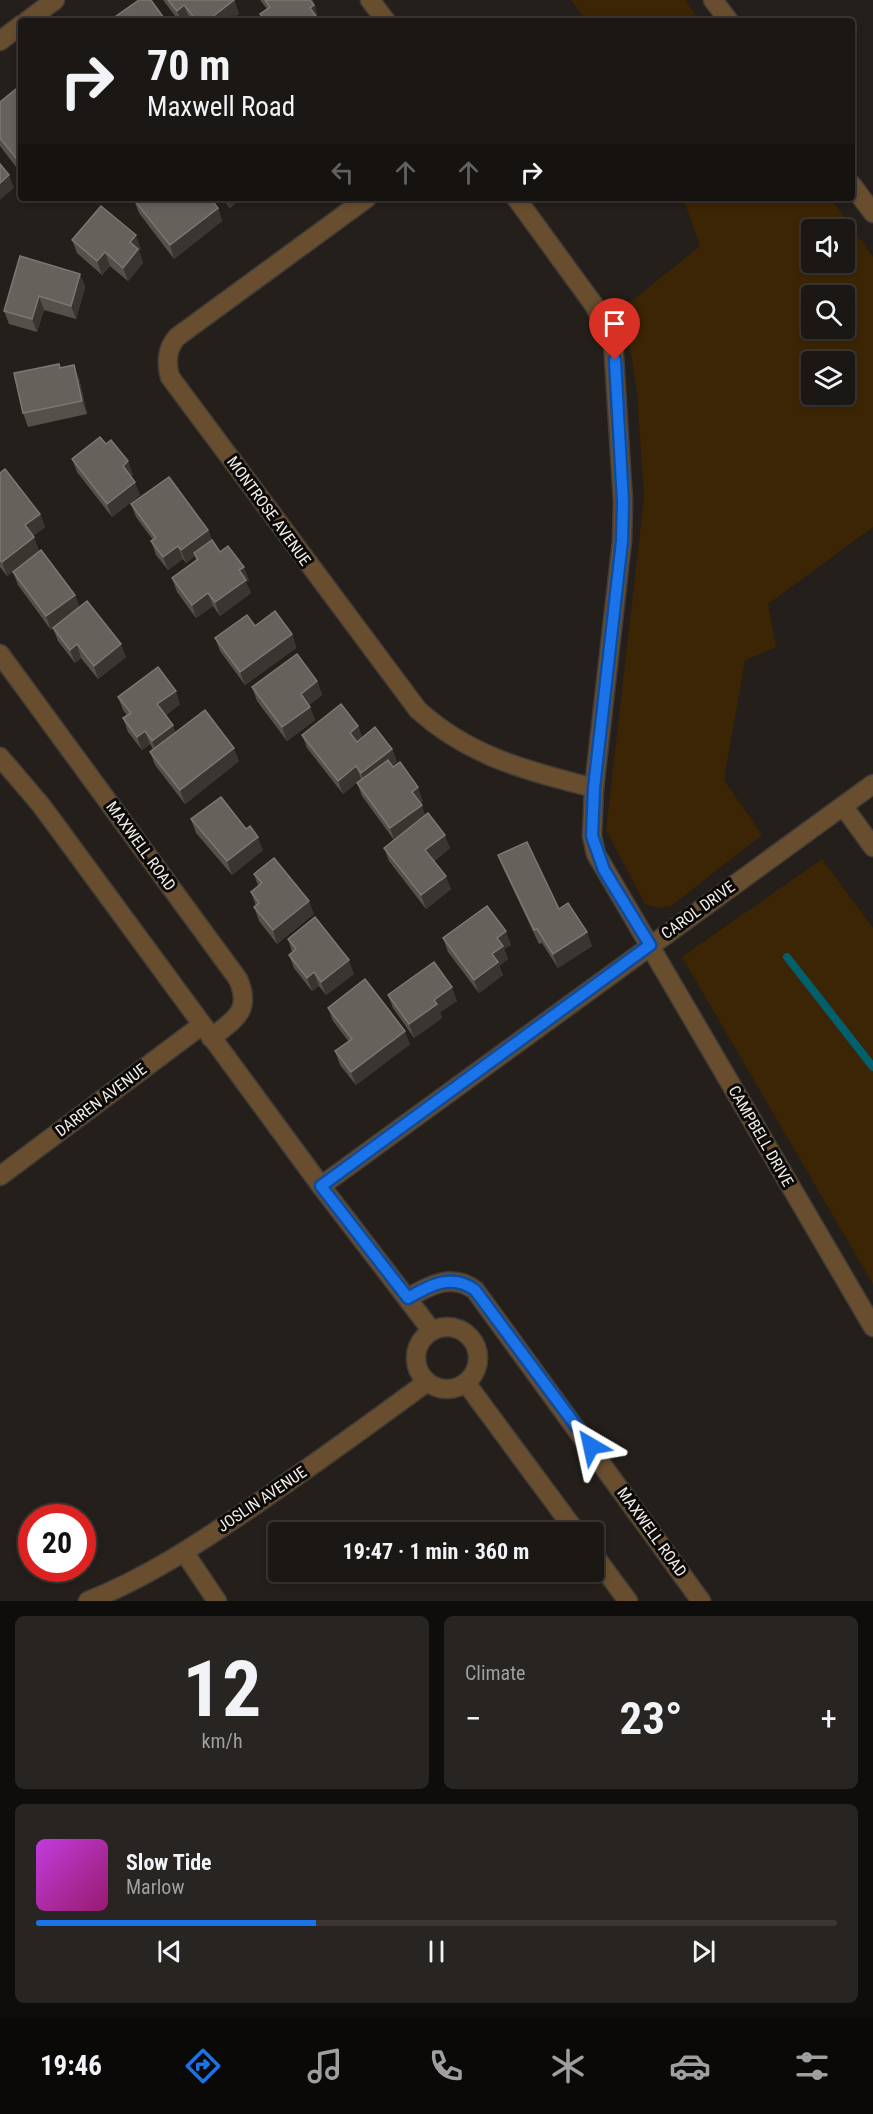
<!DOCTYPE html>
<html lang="en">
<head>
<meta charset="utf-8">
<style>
  :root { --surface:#1b1714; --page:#282422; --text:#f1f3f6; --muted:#a09fa0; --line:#393634; --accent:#1a73e8 }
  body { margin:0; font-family:"Roboto Condensed",sans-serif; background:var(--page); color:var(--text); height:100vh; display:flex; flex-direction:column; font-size:22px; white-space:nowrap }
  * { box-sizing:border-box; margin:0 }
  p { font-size:20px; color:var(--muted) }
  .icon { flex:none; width:33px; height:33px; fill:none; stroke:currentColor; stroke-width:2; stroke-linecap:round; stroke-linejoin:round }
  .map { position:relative; height:1601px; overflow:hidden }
  .sheet { display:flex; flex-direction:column; gap:15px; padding:15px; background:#0f0d0b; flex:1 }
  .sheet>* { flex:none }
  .top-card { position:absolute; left:18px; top:18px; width:837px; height:183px; border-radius:6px; box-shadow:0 3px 9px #0003,0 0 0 2px var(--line); background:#1b1714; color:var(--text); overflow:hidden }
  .fabs { position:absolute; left:801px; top:219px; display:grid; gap:12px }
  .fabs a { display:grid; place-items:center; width:54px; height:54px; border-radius:6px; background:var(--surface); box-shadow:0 3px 9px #0003,0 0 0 2px var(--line); font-size:30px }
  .speed { position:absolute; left:18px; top:1504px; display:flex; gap:12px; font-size:30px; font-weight:700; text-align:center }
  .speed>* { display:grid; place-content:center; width:78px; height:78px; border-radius:50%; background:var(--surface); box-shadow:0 3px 9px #0003,0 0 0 2px var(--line); line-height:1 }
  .speed .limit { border:9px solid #d22; background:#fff; color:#111 }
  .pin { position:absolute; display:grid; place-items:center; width:51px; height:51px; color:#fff; margin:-62px -26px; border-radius:50% 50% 50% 0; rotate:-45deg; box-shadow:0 0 6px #0007 }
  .pin .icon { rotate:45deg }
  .me { position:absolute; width:66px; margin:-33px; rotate:324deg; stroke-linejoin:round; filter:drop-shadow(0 0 4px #0008) }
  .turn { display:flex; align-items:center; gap:21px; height:126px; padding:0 30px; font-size:27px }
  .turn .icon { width:78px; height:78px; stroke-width:2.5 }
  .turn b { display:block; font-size:42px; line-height:51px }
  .lanes { display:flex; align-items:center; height:57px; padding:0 30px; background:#0003; justify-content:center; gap:30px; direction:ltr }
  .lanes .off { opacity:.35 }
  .big { font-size:45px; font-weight:700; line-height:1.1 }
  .sheet .card { flex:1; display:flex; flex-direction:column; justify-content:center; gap:9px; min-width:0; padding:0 21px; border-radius:9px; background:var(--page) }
  .sheet .dial { align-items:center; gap:0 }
  .dial b { font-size:78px; line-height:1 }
  .song { display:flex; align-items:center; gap:18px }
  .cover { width:72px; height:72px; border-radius:9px; background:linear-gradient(135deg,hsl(290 70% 55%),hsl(320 70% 35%)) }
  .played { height:6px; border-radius:3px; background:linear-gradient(90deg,var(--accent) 35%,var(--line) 35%) }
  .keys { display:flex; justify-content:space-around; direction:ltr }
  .heat { display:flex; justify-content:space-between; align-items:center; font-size:33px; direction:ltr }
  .sheet .tiles { flex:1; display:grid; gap:15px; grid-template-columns:1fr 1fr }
  .card:last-child { grid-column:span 2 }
  .trip { position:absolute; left:268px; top:1522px; width:336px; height:60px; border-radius:6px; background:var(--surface); box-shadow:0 3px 9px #0003,0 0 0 2px var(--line); font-weight:700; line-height:60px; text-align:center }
  .menu { display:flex; height:96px; justify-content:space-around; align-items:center; background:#0b0908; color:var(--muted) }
  .menu .icon { width:42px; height:42px }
  .menu .current { color:var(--accent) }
  .menu b { font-size:27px; color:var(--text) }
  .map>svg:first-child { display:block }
  .green { fill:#3c2504; fill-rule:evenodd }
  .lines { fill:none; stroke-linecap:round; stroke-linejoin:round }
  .stream { stroke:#01606b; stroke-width:8 }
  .minor-casing { stroke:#413c37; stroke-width:21 }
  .minor { stroke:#684e2f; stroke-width:18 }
  .wall { fill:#55504a }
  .shaded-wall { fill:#3a3530 }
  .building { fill:#66615b; stroke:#7b7772; stroke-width:1.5 }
  .route-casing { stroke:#114b97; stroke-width:15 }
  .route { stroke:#1a73e8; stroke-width:10 }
  .labels { text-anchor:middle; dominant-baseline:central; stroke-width:6; stroke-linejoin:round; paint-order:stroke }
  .street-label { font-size:16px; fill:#f1eeea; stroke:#0c0a08 }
</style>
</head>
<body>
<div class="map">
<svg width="873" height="1601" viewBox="0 0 873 1601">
  <rect width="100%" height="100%" fill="#241f1a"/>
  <g class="green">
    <path d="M571,0h114l15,21h-113z"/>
    <path d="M683,198h147l43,59v270l-105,77 8,43 -31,13 -21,120 38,55 -91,71 -12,2 -14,-4 -39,-74 38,-332 -7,-107 -14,-83 77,-62zM812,230h32v32h-32zM812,296h32v32h-32zM812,362h32v32h-32z"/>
    <path d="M822,859l51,69v356l-191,-327z"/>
  </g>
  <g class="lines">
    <path class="stream" d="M787,957l86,110"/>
    <g class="minor-casing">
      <g id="minor">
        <path d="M370,0l16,21"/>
        <path d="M713,0l16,21"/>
        <path d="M27,21l28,-21"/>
        <path d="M0,41l21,-16"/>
        <path d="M852,185l21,28"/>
        <path d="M367,198l-190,139c-10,11 -11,26 -7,40l248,333c52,47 110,61 176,78"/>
        <path d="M516,198l78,107 19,36 10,161 -1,39 -28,247 -2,48 4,18 277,473"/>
        <path d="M0,654l238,325c14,32 -3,40 -27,59"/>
        <path d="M0,757l41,48 280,381 111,145"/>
        <path d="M843,806l30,41"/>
        <path d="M0,1176l202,-151"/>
        <path d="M321,1186l552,-402"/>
        <path d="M408,1298c22,-13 44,-25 67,-8l226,311"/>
        <circle cx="447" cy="1358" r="31"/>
        <path d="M466,1383l111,150"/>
        <path d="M184,1552l33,49"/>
        <path d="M594,1555l34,46"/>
        <path d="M88,1601c61,-24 114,-60 167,-96 58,-40 115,-81 172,-123"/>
      </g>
    </g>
    <use href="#minor" class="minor"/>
  </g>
  <g class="wall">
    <path d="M163,0h71l5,14 -10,7h-37l-3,-3 -3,3h-7z"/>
    <path d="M260,0h53l5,19v2h-56l-2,-7 7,-5z"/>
    <path d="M0,102l20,70 -20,-26z"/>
    <path d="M222,198h20l-12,10z"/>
    <path d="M134,200l84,8 4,13 -48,38 -35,-46z"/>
    <path d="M72,240l69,9 -2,2 4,12 -15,18 -18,-15 -8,9 -25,-22z"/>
    <path d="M80,274l5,13 -9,32 -32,-9 -7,22 -28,-8 -5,-13z"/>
    <path d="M60,368l19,10 8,36 -59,13 -5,-14z"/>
    <path d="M106,444l27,30 -2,2 9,19 -28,22 -35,-45 -5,-13z"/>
    <path d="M0,473l40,41 5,13 -12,9 6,15 -32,25 -7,-9z"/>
    <path d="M131,504l77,26 4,10 8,12 29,28 -3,2 5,11 -31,23 -7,-10 -17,12 -19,-26 -5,-14 24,-17 -1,-5 -9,7 -3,-4 -15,11 -12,-15 -5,-14 2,-1 -17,-23z"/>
    <path d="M13,572l62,23 4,12 47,50 -28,22 -17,-21 -6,5 -17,-22 -5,-13 -2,2 -33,-45z"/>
    <path d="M255,626l37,8 4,14 -51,37 -25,-34 -5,-13z"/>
    <path d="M317,681l5,14 -13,10 6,15 -28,21 -30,-40 -5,-14z"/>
    <path d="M118,697l62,7 -14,11 7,10 2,7 64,29 -54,43 -30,-39 -5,-13 3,-3 -3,-5 -8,6 -14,-18 -5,-14 4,-3 -4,-5z"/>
    <path d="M358,726l4,11 30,12 5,13 -5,4 31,35 -3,2 5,12 25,33 -16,13 17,28 -25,20 -37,-48 -5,-13 10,-8 -32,-44 -5,-13 4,-4 -18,15 -36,-46 -5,-13z"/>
    <path d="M191,819l72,31 -31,25 -36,-42z"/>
    <path d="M498,855l61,54 33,37 -34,22 -16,-25 -3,1 -36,-76z"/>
    <path d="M254,874l60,40 -37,30 -18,-23 -5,-14 2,-1 -5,-14 7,-6z"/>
    <path d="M443,938l68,7 -7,4 4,10 -9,7 4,9 -24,18 -31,-41z"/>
    <path d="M288,939l66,35 -28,21 -7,-9 -7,5 -18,-23 -5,-13 3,-3z"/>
    <path d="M388,995l69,6 -17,11 2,6 -28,20 -21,-30z"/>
    <path d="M328,1008l82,36 -54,41 -16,-20 -5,-14 14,-9 -16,-21z"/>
  </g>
  <g class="shaded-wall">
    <path d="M234,0l5,14 -10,7h-22z"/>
    <path d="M309,0h4l3,7 -1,1 3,11 -3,2 -5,-13z"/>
    <path d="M184,5l5,13 -3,3h-5l-4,-10z"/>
    <path d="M21,154v17l-1,1 -4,-14z"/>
    <path d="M9,175l5,13 -14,12v-17z"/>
    <path d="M226,198h16l-12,10z"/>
    <path d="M218,208l4,13 -48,38 -4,-14z"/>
    <path d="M136,235l5,14 -2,2 4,12 -15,18 -5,-13 7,-26z"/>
    <path d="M105,252l5,14 -8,9 -5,-14z"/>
    <path d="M80,274l5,13 -9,32 -5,-13z"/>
    <path d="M39,296l5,14 -7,22 -5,-13z"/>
    <path d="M74,365l5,13 8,36 -5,-13z"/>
    <path d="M128,461l5,13 -6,5 -4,-13z"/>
    <path d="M135,482l5,13 -28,22 -5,-13z"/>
    <path d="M40,514l5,13 -15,12 -5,-14z"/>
    <path d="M208,530l5,13 -19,10 1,3 -9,7 -5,-13z"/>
    <path d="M34,537l5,14 -32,25 -5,-14z"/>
    <path d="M178,546l5,13 -15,11 -5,-13z"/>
    <path d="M244,567l5,13 -3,2 5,11 -31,23 -5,-14 24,-32z"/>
    <path d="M208,593l5,13 -17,12 -4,-13z"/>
    <path d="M75,595l5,13 -29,22 -5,-14z"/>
    <path d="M292,634l4,14 -51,37 -5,-13z"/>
    <path d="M77,644l4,14 -6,5 -5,-13z"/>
    <path d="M121,644l5,13 -28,22 -4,-13z"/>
    <path d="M317,681l5,14 -16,12 -5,-13z"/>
    <path d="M176,691l4,13 -18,14 -5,-14z"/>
    <path d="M310,707l5,13 -28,21 -5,-14z"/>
    <path d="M173,725l5,14 -21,15 -5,-13z"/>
    <path d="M358,726l5,13 -9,7 -4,-13z"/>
    <path d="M145,731l5,13 -8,6 -5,-13z"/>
    <path d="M234,748l5,13 -54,43 -5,-14z"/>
    <path d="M392,749l5,13 -31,24 -5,-13z"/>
    <path d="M356,766l5,13 -18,15 -5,-13z"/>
    <path d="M418,787l5,14 -6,5 -5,-14z"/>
    <path d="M422,805l4,14 -31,23 -5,-14z"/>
    <path d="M445,835l5,13 -20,15 -5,-13z"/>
    <path d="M258,837l5,13 -31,25 -5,-14z"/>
    <path d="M446,876l5,13 -25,20 -5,-14z"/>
    <path d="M309,901l5,13 -37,30 -4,-14z"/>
    <path d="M506,931l5,14 -7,4 4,10 -9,7 4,9 -24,18 -5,-13 18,-26 5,-16z"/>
    <path d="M587,932l5,14 -34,22 -5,-14z"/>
    <path d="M349,960l5,14 -28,21 -5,-13z"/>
    <path d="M314,972l5,14 -7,5 -5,-13z"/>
    <path d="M452,987l5,14 -17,11 2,6 -28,20 -5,-14 25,-24z"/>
    <path d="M405,1031l5,13 -54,41 -5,-13z"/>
  </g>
  <g class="building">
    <path d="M139,0h12l15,21h-57z"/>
    <path d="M168,0h66l-27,21h-10l-13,-16 -7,6z"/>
    <path d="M265,0h45l4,5 -4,3 8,11 -3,2h-50l-5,-7 10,-7z"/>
    <path d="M21,85v69l-5,4 -16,-20v-36z"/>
    <path d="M0,164l9,11 -9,8z"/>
    <path d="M137,198h73l8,10 -48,37 -36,-45z"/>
    <path d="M101,206l35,29 -6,7 8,7 -15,19 -18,-16 -8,9 -25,-21z"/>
    <path d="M20,256l60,18 -9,32 -32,-10 -7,23 -28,-8z"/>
    <path d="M59,364l1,4 14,-3 8,36 -59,12 -9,-40z"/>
    <path d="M100,437l6,7 5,-4 17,21 -5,5 12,16 -28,22 -35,-45z"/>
    <path d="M5,469l35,45 -15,11 9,12 -32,25 -2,-2v-87z"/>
    <path d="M169,477l39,53 -27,20 -3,-4 -15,11 -12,-16 5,-3 -25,-34z"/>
    <path d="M212,540l8,12 8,-6 16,21 -5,3 7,10 -31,22 -7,-9 -16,12 -20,-27 26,-19 -4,-6z"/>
    <path d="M41,550l34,45 -29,21 -33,-44z"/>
    <path d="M87,601l34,43 -27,22 -17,-22 -7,6 -17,-22z"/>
    <path d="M275,611l17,23 -52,38 -25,-34 32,-23 8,11z"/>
    <path d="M297,654l20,27 -16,13 9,13 -28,20 -30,-40z"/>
    <path d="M158,667l18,24 -19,13 16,21 -21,16 -7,-10 -8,6 -14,-19 8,-5 -13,-16z"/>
    <path d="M341,704l17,22 -8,7 7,9 18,-15 17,22 -31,24 -5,-7 -18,15 -36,-46z"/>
    <path d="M205,710l29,38 -54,42 -30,-38z"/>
    <path d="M388,760l5,7 7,-5 18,25 -6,5 10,13 -32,23 -33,-45z"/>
    <path d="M221,797l25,32 4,-3 8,11 -31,24 -36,-42z"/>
    <path d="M428,813l17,22 -20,15 21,26 -25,19 -37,-47z"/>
    <path d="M527,842l32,67 9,-6 19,29 -34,22 -16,-25 -3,1 -36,-75z"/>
    <path d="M274,858l35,43 -36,29 -19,-23 5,-4 -8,-11 11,-9 -8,-9z"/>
    <path d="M487,906l19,25 -9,7 6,8 -11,8 6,8 -24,18 -31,-42z"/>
    <path d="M315,917l34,43 -28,22 -7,-10 -7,6 -18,-23 7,-6 -8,-10z"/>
    <path d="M434,962l18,25 -18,13 3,4 -28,20 -21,-29z"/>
    <path d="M365,979l40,52 -54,41 -16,-21 17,-12 -24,-31z"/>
  </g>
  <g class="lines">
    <g class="route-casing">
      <path id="route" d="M591,1446l-116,-156c-23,-17 -45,-5 -67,8l-87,-112 329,-241 -46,-75 -12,-34 2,-48 28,-247 1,-39 -8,-142"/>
    </g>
    <use href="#route" class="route"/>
  </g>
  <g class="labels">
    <g class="street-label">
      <text transform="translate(269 511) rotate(54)">MONTROSE AVENUE</text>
      <text transform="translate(141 846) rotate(54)">MAXWELL ROAD</text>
      <text transform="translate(698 910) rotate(-36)">CAROL DRIVE</text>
      <text transform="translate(101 1100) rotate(-37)">DARREN AVENUE</text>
      <text transform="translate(761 1136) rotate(60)">CAMPBELL DRIVE</text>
      <text transform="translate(262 1499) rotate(-34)">JOSLIN AVENUE</text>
      <text transform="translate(652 1532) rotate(54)">MAXWELL ROAD</text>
    </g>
  </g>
</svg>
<div class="fabs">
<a><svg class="icon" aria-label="sound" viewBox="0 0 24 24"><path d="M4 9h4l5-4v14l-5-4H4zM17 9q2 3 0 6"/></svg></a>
<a><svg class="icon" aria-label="search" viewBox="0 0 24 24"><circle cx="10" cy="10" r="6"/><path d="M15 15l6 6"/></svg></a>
<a><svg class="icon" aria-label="layers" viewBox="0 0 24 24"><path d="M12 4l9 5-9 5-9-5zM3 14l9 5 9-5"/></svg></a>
</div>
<div class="speed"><div class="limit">20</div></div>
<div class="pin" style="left:615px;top:360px;background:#d93025"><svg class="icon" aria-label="arrive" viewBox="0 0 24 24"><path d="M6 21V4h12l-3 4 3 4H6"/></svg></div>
<svg class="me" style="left:591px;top:1446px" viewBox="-20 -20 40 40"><path d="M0-17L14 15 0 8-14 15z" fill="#1a73e8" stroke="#fff" stroke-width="4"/></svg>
<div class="trip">19:47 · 1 min · 360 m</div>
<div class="top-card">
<div class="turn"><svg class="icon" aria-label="right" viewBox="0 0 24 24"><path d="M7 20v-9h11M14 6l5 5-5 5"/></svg><div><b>70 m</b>Maxwell Road</div></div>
<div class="lanes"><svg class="icon off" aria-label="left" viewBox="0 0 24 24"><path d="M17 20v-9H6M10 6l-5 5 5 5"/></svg><svg class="icon off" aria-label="ahead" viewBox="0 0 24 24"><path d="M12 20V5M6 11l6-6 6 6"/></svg><svg class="icon off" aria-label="ahead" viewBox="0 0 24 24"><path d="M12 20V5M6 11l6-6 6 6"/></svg><svg class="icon" aria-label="right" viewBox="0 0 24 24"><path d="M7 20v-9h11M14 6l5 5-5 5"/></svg></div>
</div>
</div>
<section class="sheet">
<div class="tiles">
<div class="card dial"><b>12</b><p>km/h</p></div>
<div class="card"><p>Climate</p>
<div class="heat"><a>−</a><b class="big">23°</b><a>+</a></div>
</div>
<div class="card">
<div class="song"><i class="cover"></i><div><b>Slow Tide</b><p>Marlow</p></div></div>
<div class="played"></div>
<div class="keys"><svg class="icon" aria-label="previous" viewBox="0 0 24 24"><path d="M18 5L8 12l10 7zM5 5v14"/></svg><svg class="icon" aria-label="pause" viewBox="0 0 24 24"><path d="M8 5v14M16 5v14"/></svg><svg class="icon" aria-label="next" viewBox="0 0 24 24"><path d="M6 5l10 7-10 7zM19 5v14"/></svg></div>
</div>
</div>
</section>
<nav class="menu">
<b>19:46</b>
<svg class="icon current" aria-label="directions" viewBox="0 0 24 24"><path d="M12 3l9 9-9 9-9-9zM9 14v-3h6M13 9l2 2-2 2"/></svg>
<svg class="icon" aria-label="music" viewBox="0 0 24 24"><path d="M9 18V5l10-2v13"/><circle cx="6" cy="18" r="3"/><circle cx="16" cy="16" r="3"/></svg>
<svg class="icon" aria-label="phone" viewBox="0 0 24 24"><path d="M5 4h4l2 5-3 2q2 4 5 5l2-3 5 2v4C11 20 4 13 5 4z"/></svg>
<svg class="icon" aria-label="climate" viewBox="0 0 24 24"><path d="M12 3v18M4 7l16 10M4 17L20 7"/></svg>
<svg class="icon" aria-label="car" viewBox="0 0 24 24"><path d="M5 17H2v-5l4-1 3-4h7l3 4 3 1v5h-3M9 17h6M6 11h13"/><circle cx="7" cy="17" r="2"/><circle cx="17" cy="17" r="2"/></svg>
<svg class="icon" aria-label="filters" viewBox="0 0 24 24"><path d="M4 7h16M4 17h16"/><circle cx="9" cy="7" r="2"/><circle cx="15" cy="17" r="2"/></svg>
</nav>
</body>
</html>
